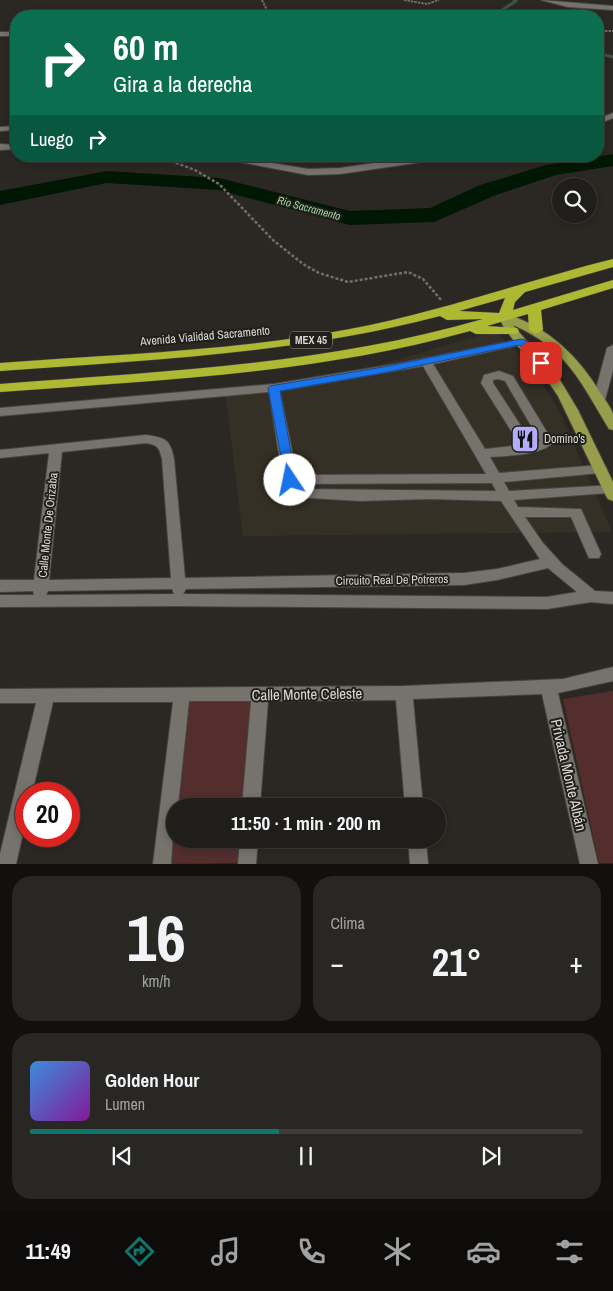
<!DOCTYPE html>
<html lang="es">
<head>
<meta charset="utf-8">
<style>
  :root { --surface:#201e1a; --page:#282723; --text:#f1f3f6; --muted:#a2a2a2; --line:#3d3c39; --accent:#0f766e }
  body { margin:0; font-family:"Archivo Narrow",sans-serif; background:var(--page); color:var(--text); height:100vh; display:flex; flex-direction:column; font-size:19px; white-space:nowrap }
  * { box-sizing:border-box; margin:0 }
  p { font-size:16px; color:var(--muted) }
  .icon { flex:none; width:28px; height:28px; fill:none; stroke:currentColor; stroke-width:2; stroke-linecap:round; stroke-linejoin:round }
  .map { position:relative; height:864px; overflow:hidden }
  .side { display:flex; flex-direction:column; gap:12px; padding:12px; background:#12100e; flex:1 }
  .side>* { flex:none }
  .guide { position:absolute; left:10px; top:10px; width:594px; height:152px; border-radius:20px; box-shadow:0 2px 8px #0003,0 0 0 1px var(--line); background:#0b6e4f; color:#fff; overflow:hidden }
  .controls { position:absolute; left:552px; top:178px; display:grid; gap:10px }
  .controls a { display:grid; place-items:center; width:45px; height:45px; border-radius:50%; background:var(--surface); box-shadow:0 2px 8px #0003,0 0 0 1px var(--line); font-size:25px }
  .speed { position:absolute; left:15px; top:782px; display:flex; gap:10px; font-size:25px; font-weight:700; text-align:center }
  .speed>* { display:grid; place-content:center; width:65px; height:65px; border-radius:50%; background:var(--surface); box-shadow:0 2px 8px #0003,0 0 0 1px var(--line); line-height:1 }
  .speed .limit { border:8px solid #d22; background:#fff; color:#111 }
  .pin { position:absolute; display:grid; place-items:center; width:42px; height:42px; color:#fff; margin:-21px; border-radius:10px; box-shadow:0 2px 8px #0006 }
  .me { position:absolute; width:55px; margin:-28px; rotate:349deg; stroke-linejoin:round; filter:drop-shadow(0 0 4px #0008) }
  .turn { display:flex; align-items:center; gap:18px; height:105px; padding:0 20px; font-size:22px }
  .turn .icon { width:65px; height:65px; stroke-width:2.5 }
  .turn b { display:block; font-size:35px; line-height:42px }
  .then { display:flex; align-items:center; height:48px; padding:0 20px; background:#0003; gap:10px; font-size:19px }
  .big { font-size:38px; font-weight:700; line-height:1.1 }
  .side .tile { flex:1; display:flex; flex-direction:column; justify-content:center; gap:8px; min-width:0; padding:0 18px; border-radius:20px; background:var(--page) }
  .side .dial { align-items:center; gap:0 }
  .dial b { font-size:65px; line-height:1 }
  .song { display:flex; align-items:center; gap:15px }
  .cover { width:60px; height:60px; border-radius:8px; background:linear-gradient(135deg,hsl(210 70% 55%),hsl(290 70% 35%)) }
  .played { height:5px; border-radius:2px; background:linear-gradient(90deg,var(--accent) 45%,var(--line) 45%) }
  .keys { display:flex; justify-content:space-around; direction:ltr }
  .heat { display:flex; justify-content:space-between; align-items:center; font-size:28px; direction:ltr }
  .side .tiles { flex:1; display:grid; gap:12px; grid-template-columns:1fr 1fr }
  .tile:last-child { grid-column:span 2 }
  .trip { position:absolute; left:166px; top:798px; width:280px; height:50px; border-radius:25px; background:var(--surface); box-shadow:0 2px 8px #0003,0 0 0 1px var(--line); font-weight:700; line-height:50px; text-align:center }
  .menu { display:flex; height:80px; justify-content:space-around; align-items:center; background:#0d0c0a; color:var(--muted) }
  .menu .icon { width:35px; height:35px }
  .menu .on { color:var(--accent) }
  .menu b { font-size:22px; color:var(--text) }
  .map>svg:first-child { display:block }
  .built { fill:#353025 }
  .green { fill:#542d2d }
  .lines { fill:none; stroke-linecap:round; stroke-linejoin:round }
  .stream { stroke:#415242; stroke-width:3 }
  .river { fill:#001803; fill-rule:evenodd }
  .minor-casing { stroke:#464541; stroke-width:2 }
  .major-casing { stroke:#464541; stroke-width:2 }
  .highway-casing { stroke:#464541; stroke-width:1 }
  .path-far1 { stroke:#726f6b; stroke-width:2; stroke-dasharray:2.5 1; stroke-linecap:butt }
  .path { stroke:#726f6b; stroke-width:2.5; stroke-dasharray:3 2; stroke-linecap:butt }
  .minor { fill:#76736d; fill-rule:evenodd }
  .major { fill:#979d4a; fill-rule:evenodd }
  .highway { fill:#adb933; fill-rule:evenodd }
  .route { fill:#1a73e8; stroke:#114b97 }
  .labels { text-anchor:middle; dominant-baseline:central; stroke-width:4; stroke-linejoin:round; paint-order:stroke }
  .far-water-label { font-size:11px; font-style:italic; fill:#9ad59c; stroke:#211f1a }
  .shield { fill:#211f1a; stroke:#a2a09c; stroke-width:1 }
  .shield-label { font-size:11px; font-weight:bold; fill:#d9d8d4 }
  .street-label { font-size:12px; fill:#d9d8d4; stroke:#211f1a }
  .poi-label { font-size:12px; fill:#d9d8d4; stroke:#211f1a; text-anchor:start }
  .near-street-label { font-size:15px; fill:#d9d8d4; stroke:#211f1a }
</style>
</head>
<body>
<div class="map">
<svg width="613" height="864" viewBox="0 0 613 864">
  <rect width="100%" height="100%" fill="#2b2823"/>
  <path class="built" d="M494,331l35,32 30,47 53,122 -369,4 -18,-145 155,-26z"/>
  <g class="green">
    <path d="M613,691v172h-14l-36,-164z"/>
    <path d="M255,698l-10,108h-70v33h67l-2,24 -76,1 17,-164z"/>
  </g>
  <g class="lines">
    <g class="stream">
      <path d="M503,16l-7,-2 20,-13 -2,-1"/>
      <path d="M598,53l15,4"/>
    </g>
    <path class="river" d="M613,154v12l-57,9 -60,20 -62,27 -84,3 -132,-35 -111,-7 -107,22v-14l107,-20 112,7 131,33 80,-3 50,-23 66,-20z"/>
    <g class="minor-casing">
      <g id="minor">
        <path d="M541,0l72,6v4l-45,-3z"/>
        <rect x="0" y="32" width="16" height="4"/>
        <path d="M613,113v5l-15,6v-5z"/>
        <path d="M16,126v4l-16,1v-4z"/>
        <path d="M0,144l16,1v4l-16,1z"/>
        <path d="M208,156h21l79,13 32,-1 83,-12h24l-4,3 -103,15 -32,1z"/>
        <path d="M521,339l6,3 -2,2 -92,20 52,85 35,-4 -39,-62 3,-8 15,-4 14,5 40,66c-9,13 -47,14 -63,15l9,16 101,-8 5,1 2,3 -7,4 -96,9 5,9 104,-6v6l-4,2 -95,7 4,7 63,2 20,45 -2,4h-10l-18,-41h-46l18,26 19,21 33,27 18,1v12l-22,-2 -44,7 -369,-3 -178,1v-12h34l-1,-4 -33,1v-12h34l15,-127 -49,5v-8l146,-15c20,3 24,4 28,24l11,119 279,-5 33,-4 43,-10 -39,-58 -72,-2 -69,2 -67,-4 -10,-17 -14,-88 -269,24v-8l274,-24 122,-20zM423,366l63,108 -189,1 -17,-84zM498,379l7,2 35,60 -8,2 -39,-60v-3zM146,443c12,2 13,4 16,16l9,119 -122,2 13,-128zM492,483l4,8 -194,-2 -4,-5zM548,568l29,24 -30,5 -364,-3 3,-5 278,-4 33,-5zM172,589l2,5 -128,1 2,-4z"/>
        <path d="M613,345v25l-8,30 -6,4 -4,-1 -2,-3 14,-52z"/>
        <path d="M613,667v14l-55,12 40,171h-18l-38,-170 -129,5 10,107h-18l-9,-106 -128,1 -8,105h-18l9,-105h-62l-11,105h-3l-4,58h-18l20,-162h-120l-21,92h-6v26l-10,44h-16v-10l36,-151h-36v-14l404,-3 159,-7z"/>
        <path d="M240,839h18l-2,25h-18z"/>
        <path d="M408,839h18l2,25h-18z"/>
      </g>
    </g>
    <g class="major-casing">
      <path id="major" d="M504,314c42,10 76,44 97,80 4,6 10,13 12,20 0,5 0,11 0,16l-4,-1c-28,-46 -42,-81 -96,-104l47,55 18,30 35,72v19l-5,-2 -2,-3 -48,-100 -13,-19 -28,-32 -14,-19 -4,-9z"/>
    </g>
    <g class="highway-casing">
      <path id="highway" d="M613,259v8l-88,25 -10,10 -2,8 100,-30v8l-72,22 2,20 -7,4 -7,-4 -1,-16 -41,12 30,2 2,3 -2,3h-41l-6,-3c-154,43 -312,49 -470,61v-8c163,-13 325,-19 483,-65l-36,1 -7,-4c-144,38 -292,44 -440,55v-8c117,-9 235,-12 350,-34 90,-17 175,-48 263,-70zM505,298l-6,15 -40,-2z"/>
    </g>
    <g class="path-far1">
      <path d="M262,0l8,16"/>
      <path d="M404,0l23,4 12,-4"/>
      <path d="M598,31h15"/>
    </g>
    <path class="path" d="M157,156l38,14 24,14 54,56 30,24 16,9 29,9 60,-10 15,7 19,22"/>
    <use href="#minor" class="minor"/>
    <use href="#major" class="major"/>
    <use href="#highway" class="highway"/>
  </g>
  <path class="route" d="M521,339l4,1 20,21v4h-8l-18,-20 -136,28 -103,18 16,89 -1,3h-9l-18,-95 2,-2 113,-19z"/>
  <defs>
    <g id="restaurant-square" transform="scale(1.4375)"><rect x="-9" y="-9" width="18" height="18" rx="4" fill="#b4acf9" stroke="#211f1a"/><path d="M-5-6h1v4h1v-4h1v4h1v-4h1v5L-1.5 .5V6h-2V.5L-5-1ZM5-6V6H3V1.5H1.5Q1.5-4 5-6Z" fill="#111"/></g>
  </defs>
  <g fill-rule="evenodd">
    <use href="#restaurant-square" x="525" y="439"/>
  </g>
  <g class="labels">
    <g class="far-water-label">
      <text transform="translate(309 208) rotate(15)">Rio Sacramento</text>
    </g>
    <rect class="shield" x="290" y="331.5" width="42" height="17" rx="4"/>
    <g class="shield-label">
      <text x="311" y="340">MEX 45</text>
    </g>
    <g class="street-label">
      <text transform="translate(205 336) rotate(-5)">Avenida Vialidad Sacramento</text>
      <text transform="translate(48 525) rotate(-84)">Calle Monte De Orizaba</text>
      <text transform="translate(392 580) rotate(-1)">Circuito Real De Potreros</text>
    </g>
    <g class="poi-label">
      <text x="544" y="439">Domino's</text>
    </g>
    <g class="near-street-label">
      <text transform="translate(307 694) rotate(-1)">Calle Monte Celeste</text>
      <text transform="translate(569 775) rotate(77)">Privada Monte Albán</text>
    </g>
  </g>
</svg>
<div class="controls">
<a><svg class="icon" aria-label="search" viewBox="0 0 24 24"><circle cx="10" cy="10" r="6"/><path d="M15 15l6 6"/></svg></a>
</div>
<div class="speed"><div class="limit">20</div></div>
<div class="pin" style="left:541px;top:363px;background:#d93025"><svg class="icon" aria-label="arrive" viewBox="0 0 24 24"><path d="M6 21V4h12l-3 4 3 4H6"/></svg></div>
<svg class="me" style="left:290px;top:480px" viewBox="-20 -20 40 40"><circle r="19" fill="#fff"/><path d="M0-13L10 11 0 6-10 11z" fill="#1a73e8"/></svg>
<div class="trip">11:50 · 1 min · 200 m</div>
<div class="guide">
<div class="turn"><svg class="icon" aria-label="right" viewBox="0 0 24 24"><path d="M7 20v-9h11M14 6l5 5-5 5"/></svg><div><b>60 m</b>Gira a la derecha</div></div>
<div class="then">Luego<svg class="icon" aria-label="right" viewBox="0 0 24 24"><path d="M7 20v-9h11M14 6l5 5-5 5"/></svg></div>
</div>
</div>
<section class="side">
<div class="tiles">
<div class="tile dial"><b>16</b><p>km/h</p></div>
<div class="tile"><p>Clima</p>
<div class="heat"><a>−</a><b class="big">21°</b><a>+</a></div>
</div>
<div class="tile">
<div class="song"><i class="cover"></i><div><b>Golden Hour</b><p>Lumen</p></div></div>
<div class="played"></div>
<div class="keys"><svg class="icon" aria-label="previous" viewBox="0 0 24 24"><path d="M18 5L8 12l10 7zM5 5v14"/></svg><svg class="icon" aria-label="pause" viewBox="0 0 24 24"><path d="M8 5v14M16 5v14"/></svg><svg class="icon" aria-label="next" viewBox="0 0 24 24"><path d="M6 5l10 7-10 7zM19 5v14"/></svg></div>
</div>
</div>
</section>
<nav class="menu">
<b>11:49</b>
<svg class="icon on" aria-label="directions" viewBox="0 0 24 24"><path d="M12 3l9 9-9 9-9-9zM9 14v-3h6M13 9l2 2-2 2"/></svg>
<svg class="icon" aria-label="music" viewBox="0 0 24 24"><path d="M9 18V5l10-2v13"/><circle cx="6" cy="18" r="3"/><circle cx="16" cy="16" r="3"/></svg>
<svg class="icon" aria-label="phone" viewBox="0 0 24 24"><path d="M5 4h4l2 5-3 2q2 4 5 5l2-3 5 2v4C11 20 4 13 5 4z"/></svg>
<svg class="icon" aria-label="climate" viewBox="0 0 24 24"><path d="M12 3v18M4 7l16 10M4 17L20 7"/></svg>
<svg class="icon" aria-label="car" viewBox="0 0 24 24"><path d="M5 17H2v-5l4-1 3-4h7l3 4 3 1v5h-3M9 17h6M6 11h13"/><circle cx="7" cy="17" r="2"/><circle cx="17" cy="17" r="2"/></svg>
<svg class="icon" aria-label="filters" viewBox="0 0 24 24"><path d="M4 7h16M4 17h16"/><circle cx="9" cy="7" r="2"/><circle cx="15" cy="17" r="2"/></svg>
</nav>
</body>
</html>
